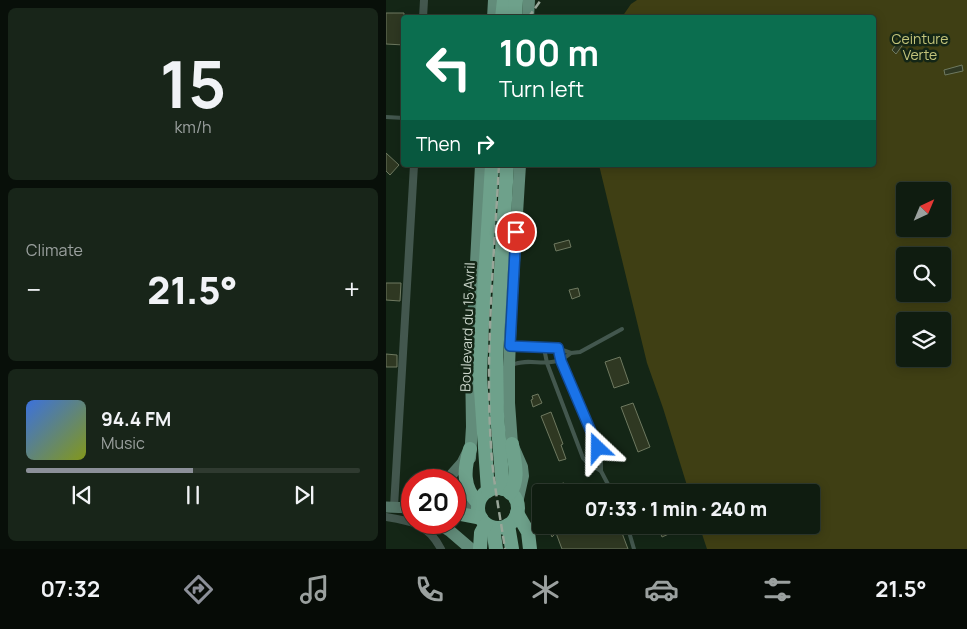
<!DOCTYPE html>
<html lang="en">
<head>
<meta charset="utf-8">
<style>
  :root { --surface:#0f1c10; --page:#182519; --text:#f1f3f6; --muted:#9ba19f; --line:#2f3a30; --accent:#8c9099 }
  body { margin:0; font-family:Manrope,sans-serif; background:var(--page); color:var(--text); height:100vh; display:flex; flex-direction:column; font-size:19px; white-space:nowrap }
  * { box-sizing:border-box; margin:0 }
  p { font-size:16px; color:var(--muted) }
  .icon { flex:none; width:28px; height:28px; fill:none; stroke:currentColor; stroke-width:2; stroke-linecap:round; stroke-linejoin:round }
  .map { position:relative; flex:1; overflow:hidden }
  .panel { display:flex; flex-direction:column; gap:8px; padding:8px; background:#080f09; width:386px }
  .panel>* { flex:none }
  .top-card { position:absolute; left:15px; top:15px; width:475px; height:152px; border-radius:5px; box-shadow:0 2px 12px #0003,0 0 0 1px var(--line); background:#0b6e4f; color:#fff; overflow:hidden }
  .needle { width:32px; rotate:44deg }
  .tools { position:absolute; left:510px; top:182px; display:grid; gap:10px }
  .tools a { display:grid; place-items:center; width:55px; height:55px; border-radius:5px; background:var(--surface); box-shadow:0 2px 12px #0003,0 0 0 1px var(--line); font-size:25px }
  .speed { position:absolute; left:15px; top:469px; display:flex; gap:10px; font-size:25px; font-weight:700; text-align:center }
  .speed>* { display:grid; place-content:center; width:65px; height:65px; border-radius:50%; background:var(--surface); box-shadow:0 2px 12px #0003,0 0 0 1px var(--line); line-height:1 }
  .speed .limit { border:8px solid #d22; background:#fff; color:#111 }
  .pin { position:absolute; display:grid; place-items:center; width:42px; height:42px; color:#fff; margin:-21px; border:2px solid #fff; border-radius:50%; box-shadow:0 1px 5px #0007 }
  .me { position:absolute; width:55px; margin:-28px; rotate:337deg; stroke-linejoin:round; filter:drop-shadow(0 0 4px #0008) }
  .turn { display:flex; align-items:center; gap:18px; height:105px; padding:0 15px; font-size:22px }
  .turn .icon { width:65px; height:65px; stroke-width:2.5 }
  .turn b { display:block; font-size:35px; line-height:42px }
  .then { display:flex; align-items:center; height:48px; padding:0 15px; background:#0003; gap:10px; font-size:19px }
  .big { font-size:38px; font-weight:800; line-height:1.1 }
  .panel .card { flex:1; display:flex; flex-direction:column; justify-content:center; gap:8px; min-width:0; padding:0 18px; border-radius:8px; background:var(--page) }
  .panel .dial { align-items:center; gap:0 }
  .dial b { font-size:65px; line-height:1 }
  .song { display:flex; align-items:center; gap:15px }
  .cover { width:60px; height:60px; border-radius:8px; background:linear-gradient(135deg,hsl(220 70% 55%),hsl(70 70% 35%)) }
  .played { height:5px; border-radius:2px; background:linear-gradient(90deg,var(--accent) 50%,var(--line) 50%) }
  .keys { display:flex; justify-content:space-around; direction:ltr }
  .heat { display:flex; justify-content:space-between; align-items:center; font-size:28px; direction:ltr }
  .trip { position:absolute; left:146px; top:484px; width:288px; height:50px; border-radius:5px; background:var(--surface); box-shadow:0 2px 12px #0003,0 0 0 1px var(--line); font-weight:800; line-height:50px; text-align:center }
  .tab-bar { display:flex; height:80px; justify-content:space-around; align-items:center; background:#060b06; color:var(--muted) }
  .tab-bar .icon { width:35px; height:35px }
  .tab-bar .selected { color:var(--accent) }
  .tab-bar b { font-size:22px; color:var(--text) }
  main { display:flex; flex:1; min-height:0 }
  .map>svg:first-child { display:block }
  .green { fill:#3f3f14; fill-rule:evenodd }
  .building { fill:#2f3822; stroke:#6e7960 }
  .lines { fill:none; stroke-linecap:round; stroke-linejoin:round }
  .lane { stroke:#43574e; stroke-width:4 }
  .street { stroke:#43574e; stroke-width:8 }
  .secondary { stroke:#557567; stroke-width:11 }
  .primary { stroke:#628c7a; stroke-width:12 }
  .highway { stroke:#6ea18b; stroke-width:14 }
  .rail { stroke:#99a699; stroke-width:2.5; stroke-dasharray:8 4; stroke-linecap:butt }
  .route-casing { stroke:#114b97; stroke-width:12 }
  .route { stroke:#1a73e8; stroke-width:9 }
  .labels { text-anchor:middle; dominant-baseline:central; stroke-width:5; stroke-linejoin:round; paint-order:stroke }
  .park-label { font-size:14px; fill:#c3c47b; stroke:#142616 }
  .street-label { font-size:14px; fill:#cad5ca; stroke:#142616 }
</style>
</head>
<body>
<main>
<section class="panel">
<div class="card dial"><b>15</b><p>km/h</p></div>
<div class="card"><p>Climate</p>
<div class="heat"><a>−</a><b class="big">21.5°</b><a>+</a></div>
</div>
<div class="card">
<div class="song"><i class="cover"></i><div><b>94.4 FM</b><p>Music</p></div></div>
<div class="played"></div>
<div class="keys"><svg class="icon" aria-label="previous" viewBox="0 0 24 24"><path d="M18 5L8 12l10 7zM5 5v14"/></svg><svg class="icon" aria-label="pause" viewBox="0 0 24 24"><path d="M8 5v14M16 5v14"/></svg><svg class="icon" aria-label="next" viewBox="0 0 24 24"><path d="M6 5l10 7-10 7zM19 5v14"/></svg></div>
</div>
</section>
<div class="map">
<svg width="581" height="549" viewBox="0 0 581 549">
  <rect width="100%" height="100%" fill="#142616"/>
  <path class="green" d="M251,0h330v549h-260l-8,-24h112v-33h-122l-26,-84 -16,-45 -48,-198h275v-147l-252,-1 9,-13zM519,191h37v38h-37zM519,256h37v38h-37zM519,321h37v38h-37z"/>
  <g class="building">
    <path d="M0,13h18v32l-18,-1z"/>
    <path d="M517,36l4,3 -11,15 -4,-4z"/>
    <path d="M576,65l1,6 -18,4 -1,-5z"/>
    <path d="M0,153l13,12 -9,10 -4,-4z"/>
    <path d="M183,240l2,7 -15,4 -2,-7z"/>
    <path d="M0,283h15l-1,18 -14,-1z"/>
    <path d="M192,288l2,8 -8,3 -3,-9z"/>
    <path d="M0,354l11,1v12h-11z"/>
    <path d="M234,357l9,26 -15,5 -9,-26z"/>
    <path d="M152,394l4,9 -9,4 -2,-7 2,-1 -1,-3z"/>
    <path d="M247,403l17,44 -12,5 -17,-45z"/>
    <path d="M165,412l12,32 -2,1 5,14 -7,2 -18,-45z"/>
    <path d="M178,483l4,9h-15l-2,-6z"/>
    <path d="M168,525h65l9,24h-66l-6,-16 -4,4 -3,-7 7,-3z"/>
    <path d="M271,525h11l3,8 -9,4z"/>
  </g>
  <g class="lines">
    <g class="lane">
      <path d="M0,117l18,1"/>
      <path d="M126,347l45,1 14,5 9,-1 42,-23"/>
      <path d="M158,348l3,15 36,95 6,6 12,7"/>
      <path d="M171,348l4,13 37,87 3,8v15l11,21"/>
      <path d="M126,365c20,-9 38,6 59,-12"/>
      <path d="M241,525l7,24"/>
    </g>
    <g class="street">
      <path d="M37,18l1,-18"/>
      <path d="M8,507l20,-342"/>
      <path d="M0,517c26,4 42,7 55,32"/>
    </g>
    <g class="secondary">
      <path d="M61,480l15,-17 5,-10"/>
      <path d="M0,507l26,1"/>
      <path d="M69,507l23,-4"/>
    </g>
    <g class="primary">
      <path d="M107,18l1,-18"/>
      <path d="M142,18l1,-18"/>
      <path d="M84,458l2,-31 -1,-66 10,-196"/>
      <path d="M131,503l6,-27 -1,-9 -10,-23 -3,-41v-36l2,-56 9,-146"/>
      <path d="M20,508l6,3"/>
      <path d="M50,522l14,9 21,18"/>
    </g>
    <g class="highway">
      <path d="M116,18l2,-18"/>
      <path d="M129,18l1,-18"/>
      <path d="M84,449c-6,20 -8,38 8,54"/>
      <circle cx="112" cy="508" r="20"/>
      <path d="M117,489l-6,-75 -1,-57 11,-192"/>
      <path d="M102,491l-8,-115 2,-52 10,-159"/>
      <path d="M124,493c10,-15 4,-32 2,-49"/>
      <path d="M69,513l26,5"/>
      <path d="M131,513l11,19 2,17"/>
      <path d="M122,525l4,24"/>
      <path d="M107,528l3,21"/>
      <path d="M94,549l1,-16 5,-9"/>
    </g>
    <g class="rail">
      <path d="M142,18l13,-18"/>
      <path d="M113,165c-5,94 -14,188 -8,282 2,34 9,68 14,102"/>
    </g>
  </g>
  <g class="lines">
    <g class="route-casing">
      <path id="route" d="M130,232l-6,114 48,2 3,13 37,87"/>
    </g>
    <use href="#route" class="route"/>
  </g>
  <g class="labels">
    <g class="park-label">
      <text x="534" y="38">Ceinture<tspan x="534" dy="16">Verte</tspan></text>
    </g>
    <g class="street-label">
      <text transform="translate(81 327) rotate(-88)">Boulevard du 15 Avril</text>
    </g>
  </g>
</svg>
<div class="tools">
<a><svg class="needle" viewBox="-14 -14 28 28"><path d="M0-13l5 13h-10z" fill="#e53935"/><path d="M0 13l5-13h-10z" fill="#9ba19f"/></svg></a>
<a><svg class="icon" aria-label="search" viewBox="0 0 24 24"><circle cx="10" cy="10" r="6"/><path d="M15 15l6 6"/></svg></a>
<a><svg class="icon" aria-label="layers" viewBox="0 0 24 24"><path d="M12 4l9 5-9 5-9-5zM3 14l9 5 9-5"/></svg></a>
</div>
<div class="speed"><div class="limit">20</div></div>
<div class="pin" style="left:130px;top:232px;background:#d93025"><svg class="icon" aria-label="arrive" viewBox="0 0 24 24"><path d="M6 21V4h12l-3 4 3 4H6"/></svg></div>
<svg class="me" style="left:212px;top:448px" viewBox="-20 -20 40 40"><path d="M0-17L14 15 0 8-14 15z" fill="#1a73e8" stroke="#fff" stroke-width="4"/></svg>
<div class="trip">07:33 · 1 min · 240 m</div>
<div class="top-card">
<div class="turn"><svg class="icon" aria-label="left" viewBox="0 0 24 24"><path d="M17 20v-9H6M10 6l-5 5 5 5"/></svg><div><b>100 m</b>Turn left</div></div>
<div class="then">Then<svg class="icon" aria-label="right" viewBox="0 0 24 24"><path d="M7 20v-9h11M14 6l5 5-5 5"/></svg></div>
</div>
</div>
</main>
<nav class="tab-bar">
<b>07:32</b>
<svg class="icon selected" aria-label="directions" viewBox="0 0 24 24"><path d="M12 3l9 9-9 9-9-9zM9 14v-3h6M13 9l2 2-2 2"/></svg>
<svg class="icon" aria-label="music" viewBox="0 0 24 24"><path d="M9 18V5l10-2v13"/><circle cx="6" cy="18" r="3"/><circle cx="16" cy="16" r="3"/></svg>
<svg class="icon" aria-label="phone" viewBox="0 0 24 24"><path d="M5 4h4l2 5-3 2q2 4 5 5l2-3 5 2v4C11 20 4 13 5 4z"/></svg>
<svg class="icon" aria-label="climate" viewBox="0 0 24 24"><path d="M12 3v18M4 7l16 10M4 17L20 7"/></svg>
<svg class="icon" aria-label="car" viewBox="0 0 24 24"><path d="M5 17H2v-5l4-1 3-4h7l3 4 3 1v5h-3M9 17h6M6 11h13"/><circle cx="7" cy="17" r="2"/><circle cx="17" cy="17" r="2"/></svg>
<svg class="icon" aria-label="filters" viewBox="0 0 24 24"><path d="M4 7h16M4 17h16"/><circle cx="9" cy="7" r="2"/><circle cx="15" cy="17" r="2"/></svg>
<b>21.5°</b>
</nav>
</body>
</html>
